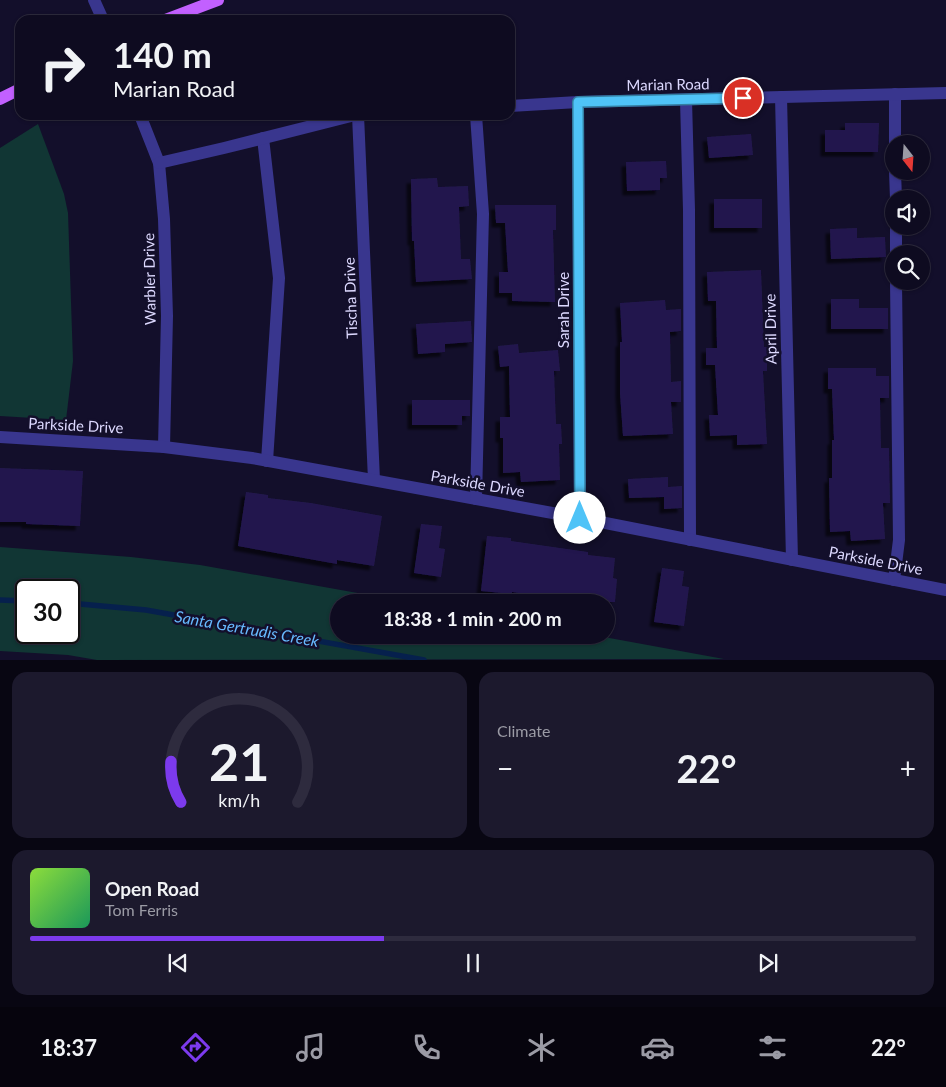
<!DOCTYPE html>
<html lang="en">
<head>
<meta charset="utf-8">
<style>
  :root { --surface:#0e0b20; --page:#1c192d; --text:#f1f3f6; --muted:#9b9ba5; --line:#2e2b3e; --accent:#7c3aed }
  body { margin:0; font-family:Lato,sans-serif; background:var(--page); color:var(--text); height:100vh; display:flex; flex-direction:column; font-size:19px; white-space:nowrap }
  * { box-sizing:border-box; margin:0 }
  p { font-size:16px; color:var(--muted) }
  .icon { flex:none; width:28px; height:28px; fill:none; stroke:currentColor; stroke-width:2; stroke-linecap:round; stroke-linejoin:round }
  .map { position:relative; height:660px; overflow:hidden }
  .side { display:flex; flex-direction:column; gap:12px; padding:12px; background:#080612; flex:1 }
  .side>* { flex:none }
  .banner { position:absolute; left:15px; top:15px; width:500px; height:105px; border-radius:15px; box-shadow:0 1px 4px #0004,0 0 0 1px var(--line); background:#0e0b20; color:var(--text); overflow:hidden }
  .needle { width:32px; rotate:163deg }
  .fabs { position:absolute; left:885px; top:135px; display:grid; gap:10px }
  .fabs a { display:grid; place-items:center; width:45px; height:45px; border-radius:50%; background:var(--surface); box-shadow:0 1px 4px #0004,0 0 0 1px var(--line); font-size:25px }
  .speed { position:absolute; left:15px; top:579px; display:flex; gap:10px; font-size:25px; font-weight:700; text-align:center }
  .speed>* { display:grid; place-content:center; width:65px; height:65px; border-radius:50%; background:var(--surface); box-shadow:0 1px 4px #0004,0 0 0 1px var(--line); line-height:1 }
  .speed .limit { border:2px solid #111; border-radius:8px; background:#fff; color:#111 }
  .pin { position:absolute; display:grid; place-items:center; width:42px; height:42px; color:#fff; margin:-21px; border:2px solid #fff; border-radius:50%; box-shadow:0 1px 5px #0007 }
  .me { position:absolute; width:55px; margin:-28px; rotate:0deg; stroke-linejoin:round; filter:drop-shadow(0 0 4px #0008) }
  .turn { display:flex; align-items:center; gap:18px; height:105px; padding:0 15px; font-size:22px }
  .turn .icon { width:65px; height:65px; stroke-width:2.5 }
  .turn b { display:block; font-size:35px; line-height:42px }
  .big { font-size:38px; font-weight:700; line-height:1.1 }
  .side .card { flex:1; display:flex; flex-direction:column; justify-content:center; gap:8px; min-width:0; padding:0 18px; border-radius:15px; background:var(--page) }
  .side .dial { align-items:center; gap:0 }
  .dial svg { height:130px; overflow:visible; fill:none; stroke:var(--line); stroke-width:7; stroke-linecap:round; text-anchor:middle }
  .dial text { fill:var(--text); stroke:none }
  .song { display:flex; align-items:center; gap:15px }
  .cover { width:60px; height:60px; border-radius:8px; background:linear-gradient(135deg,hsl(90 70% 55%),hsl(150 70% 35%)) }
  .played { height:5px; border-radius:2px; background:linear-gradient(90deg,var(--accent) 40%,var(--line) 40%) }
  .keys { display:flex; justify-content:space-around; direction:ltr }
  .heat { display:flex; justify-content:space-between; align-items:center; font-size:28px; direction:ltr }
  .side .tiles { flex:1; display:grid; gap:12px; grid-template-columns:1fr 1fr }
  .card:last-child { grid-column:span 2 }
  .trip { position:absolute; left:330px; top:594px; width:285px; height:50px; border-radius:25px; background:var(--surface); box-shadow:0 1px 4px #0004,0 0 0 1px var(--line); font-weight:700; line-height:50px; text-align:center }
  .dock { display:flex; height:80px; justify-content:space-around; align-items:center; background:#06040d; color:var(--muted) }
  .dock .icon { width:35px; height:35px }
  .dock .active { color:var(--accent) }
  .dock b { font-size:22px; color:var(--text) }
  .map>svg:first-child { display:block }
  .green { fill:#113634; fill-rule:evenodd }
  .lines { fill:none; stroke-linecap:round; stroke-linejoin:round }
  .stream { stroke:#06204d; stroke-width:5.5 }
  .building { fill:#23194e; filter:url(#shadow) }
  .minor { stroke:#39368e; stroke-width:12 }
  .major { stroke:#c260ff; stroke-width:12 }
  .route-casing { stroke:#337fa1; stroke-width:12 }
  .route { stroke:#4fc3f7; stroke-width:9 }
  .labels { text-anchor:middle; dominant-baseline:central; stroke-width:5; stroke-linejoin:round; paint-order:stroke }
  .street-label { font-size:15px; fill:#ddd9ff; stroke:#130f2b }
  .water-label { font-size:16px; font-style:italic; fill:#67baff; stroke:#130f2b }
</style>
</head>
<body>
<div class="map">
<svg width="946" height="660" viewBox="0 0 946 660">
  <defs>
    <filter id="shadow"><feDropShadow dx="-4.5" dy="4.5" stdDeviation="1" flood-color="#0009"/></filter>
  </defs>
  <rect width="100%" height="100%" fill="#130f2b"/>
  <g class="green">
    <path d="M38,124l26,70 4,19 5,148 -7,59 -66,-4v-268z"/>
    <path d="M0,547l131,10 69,8 208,37h-69v33h254l131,24 -627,1 -29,-5 -68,-4zM26,590h43v42h-43z"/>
  </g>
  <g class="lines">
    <g class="stream">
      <path d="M0,600l26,1"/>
      <path d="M69,603l77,7 278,50"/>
    </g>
  </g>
  <g class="building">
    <path d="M845,123h34l-1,29h-53v-22h20z"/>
    <path d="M751,134l2,21 -44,3 -2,-21z"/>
    <path d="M666,161l1,17h-7v12l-33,1 -1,-29z"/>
    <path d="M437,178l1,9 30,-1 1,20 -10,1 2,52h9l2,20 -56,3 -2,-41h-2l-1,-62z"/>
    <rect x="714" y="199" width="48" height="29"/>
    <path d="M495,205h61v25h-3l2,72 -43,-1v-8h-13v-21h9l-3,-49h-9z"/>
    <path d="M857,228v10l28,-1 1,20 -55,2 -1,-30z"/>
    <path d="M761,270l3,77h3v24h-4l4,73 -30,1v-10l-27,1 -1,-21h9l-3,-50h-9v-17h11l-1,-47h-8l-1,-29z"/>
    <path d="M831,299h28v9h29v21h-57z"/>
    <path d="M665,300l1,10 15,-1v22l-11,1 1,50 10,-1v21h-10l2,32 -50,2 -3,-43v-51h2l-2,-39z"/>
    <path d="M471,321l1,21 -27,2v8l-27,2 -2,-30z"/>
    <path d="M518,344l1,9 39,-3 2,21h-6l2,53h5l1,20h-3l1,36 -39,2 -1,-10 -17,1v-35h-3v-21h10l-1,-51 -9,1 -2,-21z"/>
    <path d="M828,368h48v8h13v22h-9l1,50h8l1,55h-7l2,36 -34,2 -1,-10 -20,1 -1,-54h3v-38h2l-2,-51h-4z"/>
    <path d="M412,400h58v16h-8v9h-50z"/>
    <path d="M0,468l83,3 -3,55 -54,-2v-2h-26z"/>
    <path d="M668,477v10l14,-1v22l-18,1v-12l-35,1 -1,-19z"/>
    <path d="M246,492l22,3v3l43,5 71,13 -8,50 -37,-6v4l-99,-18z"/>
    <path d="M421,524l21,2 -3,22 6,1 -4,28 -27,-4z"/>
    <path d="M487,536l24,2v3l77,11v3l27,3 -2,20 4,1 -2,23h-65l1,-4 -39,-6v2l-31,-3z"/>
    <path d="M662,568l22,3 -2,15 7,1 -5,39 -30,-4z"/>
  </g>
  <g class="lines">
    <g class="minor">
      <path d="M94,0l9,20"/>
      <path d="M895,94v50"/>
      <path d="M781,97l11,463"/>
      <path d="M686,100l3,110 1,330"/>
      <path d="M578,102l2,416"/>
      <path d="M510,106l68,-4 368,-9"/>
      <path d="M140,115l19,48 5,56 3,97 -3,131"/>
      <path d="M358,115l16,365"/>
      <path d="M263,138l16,140 -12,183"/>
      <path d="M159,163l65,-15 131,-33"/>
      <path d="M895,171l1,28"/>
      <path d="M896,226v28"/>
      <path d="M0,437l164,10 88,11 328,60 366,72"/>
      <path d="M476,499l7,-285 -7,-99"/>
      <path d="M894,580l5,-40 -3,-259"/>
    </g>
    <g class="major">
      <path d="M165,20l53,-20"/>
      <path d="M0,99l20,-10"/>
    </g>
  </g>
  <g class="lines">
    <g class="route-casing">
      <path id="route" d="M580,518l-2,-416 165,-4"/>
    </g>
    <use href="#route" class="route"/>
  </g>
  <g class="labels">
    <g class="street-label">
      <text transform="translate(668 84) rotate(-1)">Marian Road</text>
      <text transform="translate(149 279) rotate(-91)">Warbler Drive</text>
      <text transform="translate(350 298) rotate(-92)">Tischa Drive</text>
      <text transform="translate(563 310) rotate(-90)">Sarah Drive</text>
      <text transform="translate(770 329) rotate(-91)">April Drive</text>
      <text transform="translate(76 425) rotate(3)">Parkside Drive</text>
      <text transform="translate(478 483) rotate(10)">Parkside Drive</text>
      <text transform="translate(876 560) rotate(11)">Parkside Drive</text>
    </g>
    <g class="water-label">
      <text transform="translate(247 628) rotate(10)">Santa Gertrudis Creek</text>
    </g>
  </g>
</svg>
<div class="fabs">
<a><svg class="needle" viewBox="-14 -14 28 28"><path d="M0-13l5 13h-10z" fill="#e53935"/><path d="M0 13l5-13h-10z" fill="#9b9ba5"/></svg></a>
<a><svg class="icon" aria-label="sound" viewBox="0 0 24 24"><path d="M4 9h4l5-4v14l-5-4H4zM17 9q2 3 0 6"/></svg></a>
<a><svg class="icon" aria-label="search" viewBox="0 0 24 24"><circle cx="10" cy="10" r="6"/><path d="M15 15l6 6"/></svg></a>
</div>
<div class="speed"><div class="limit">30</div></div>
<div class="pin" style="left:743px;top:98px;background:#d93025"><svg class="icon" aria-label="arrive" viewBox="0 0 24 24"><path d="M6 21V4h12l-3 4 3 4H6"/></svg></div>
<svg class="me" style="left:580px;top:518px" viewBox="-20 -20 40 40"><circle r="19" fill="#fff"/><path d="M0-13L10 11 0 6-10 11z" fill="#4fc3f7"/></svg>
<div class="trip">18:38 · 1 min · 200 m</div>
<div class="banner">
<div class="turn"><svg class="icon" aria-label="right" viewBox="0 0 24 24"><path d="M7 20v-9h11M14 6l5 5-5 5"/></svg><div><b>140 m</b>Marian Road</div></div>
</div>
</div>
<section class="side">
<div class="tiles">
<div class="card dial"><svg viewBox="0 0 100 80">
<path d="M14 69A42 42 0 1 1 86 69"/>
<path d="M14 69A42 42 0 0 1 8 44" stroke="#7c3aed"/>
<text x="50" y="56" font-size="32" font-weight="700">21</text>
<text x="50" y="72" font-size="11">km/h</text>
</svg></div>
<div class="card"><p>Climate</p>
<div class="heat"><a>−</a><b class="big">22°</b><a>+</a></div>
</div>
<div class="card">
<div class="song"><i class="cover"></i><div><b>Open Road</b><p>Tom Ferris</p></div></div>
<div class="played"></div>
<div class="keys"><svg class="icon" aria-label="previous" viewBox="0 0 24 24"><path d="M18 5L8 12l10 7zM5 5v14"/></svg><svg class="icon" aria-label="pause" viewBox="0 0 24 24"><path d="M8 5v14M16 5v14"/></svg><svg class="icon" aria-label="next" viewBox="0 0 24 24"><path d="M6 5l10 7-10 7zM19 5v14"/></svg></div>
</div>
</div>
</section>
<nav class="dock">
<b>18:37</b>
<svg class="icon active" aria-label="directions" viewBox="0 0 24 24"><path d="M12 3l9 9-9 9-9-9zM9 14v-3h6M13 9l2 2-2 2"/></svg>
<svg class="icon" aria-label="music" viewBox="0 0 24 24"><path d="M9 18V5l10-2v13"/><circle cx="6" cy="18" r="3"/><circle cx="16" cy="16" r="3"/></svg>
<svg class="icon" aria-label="phone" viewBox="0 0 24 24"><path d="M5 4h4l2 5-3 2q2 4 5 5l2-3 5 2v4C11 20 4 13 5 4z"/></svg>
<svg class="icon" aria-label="climate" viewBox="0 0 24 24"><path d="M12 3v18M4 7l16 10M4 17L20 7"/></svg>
<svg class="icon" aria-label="car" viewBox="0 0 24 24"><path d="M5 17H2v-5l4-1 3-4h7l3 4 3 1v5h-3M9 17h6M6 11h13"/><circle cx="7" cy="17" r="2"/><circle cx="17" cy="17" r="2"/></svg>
<svg class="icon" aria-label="filters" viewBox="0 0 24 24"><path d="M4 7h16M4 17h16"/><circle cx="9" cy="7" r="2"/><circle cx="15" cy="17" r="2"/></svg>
<b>22°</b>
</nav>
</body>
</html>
